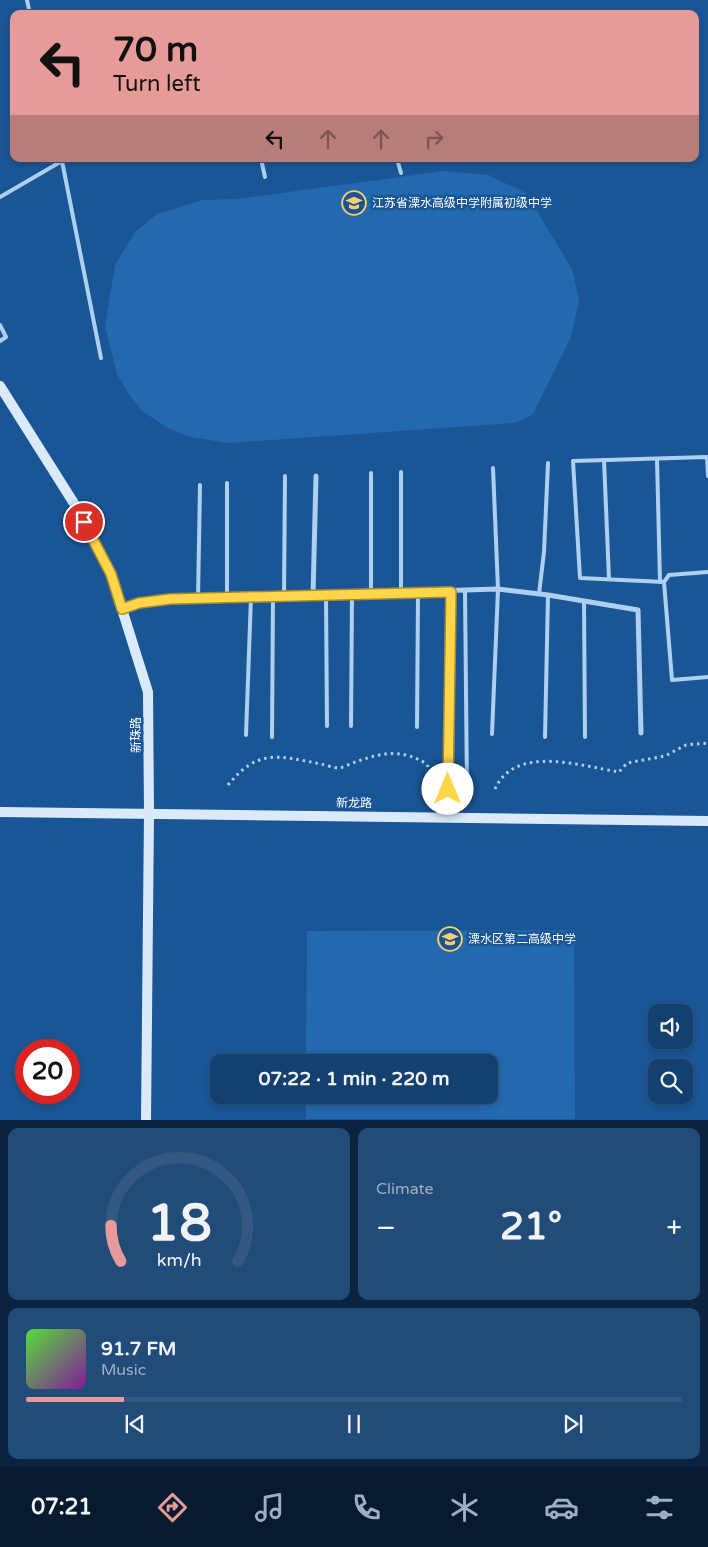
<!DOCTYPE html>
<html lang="en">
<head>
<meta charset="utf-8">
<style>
  :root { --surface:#144070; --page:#214b78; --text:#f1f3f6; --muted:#9dafc3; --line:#335983; --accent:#e69b98 }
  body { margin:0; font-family:"Varela Round","Noto Sans SC",sans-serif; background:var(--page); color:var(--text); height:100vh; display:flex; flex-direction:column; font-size:19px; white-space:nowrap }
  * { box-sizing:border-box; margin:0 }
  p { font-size:16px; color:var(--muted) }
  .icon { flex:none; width:28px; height:28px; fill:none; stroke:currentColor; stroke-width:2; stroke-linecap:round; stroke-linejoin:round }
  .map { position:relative; height:1120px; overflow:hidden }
  .panel { display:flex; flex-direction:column; gap:8px; padding:8px; background:#0b233e; flex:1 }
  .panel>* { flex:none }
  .guide { position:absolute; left:10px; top:10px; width:689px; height:152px; border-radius:10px; box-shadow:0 2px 8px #0003,0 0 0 1px var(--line); background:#e69b98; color:#111; overflow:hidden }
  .tools { position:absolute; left:648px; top:1004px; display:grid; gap:10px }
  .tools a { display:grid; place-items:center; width:45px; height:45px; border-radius:10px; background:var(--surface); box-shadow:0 2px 8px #0003,0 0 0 1px var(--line); font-size:25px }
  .speed { position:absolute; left:15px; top:1039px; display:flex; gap:10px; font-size:25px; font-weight:700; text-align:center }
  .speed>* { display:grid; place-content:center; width:65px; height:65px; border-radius:50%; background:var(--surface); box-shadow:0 2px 8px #0003,0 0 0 1px var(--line); line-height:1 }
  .speed .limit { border:8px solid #d22; background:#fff; color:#111 }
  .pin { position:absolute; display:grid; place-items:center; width:42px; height:42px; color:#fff; margin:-21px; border:2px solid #fff; border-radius:50%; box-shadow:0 1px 5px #0007 }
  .me { position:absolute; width:55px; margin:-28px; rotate:0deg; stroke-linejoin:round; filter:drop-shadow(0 0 4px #0008) }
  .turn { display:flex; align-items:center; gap:18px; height:105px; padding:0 20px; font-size:22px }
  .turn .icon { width:65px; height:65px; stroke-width:2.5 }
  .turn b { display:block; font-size:35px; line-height:42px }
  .lanes { display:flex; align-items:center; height:48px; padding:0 20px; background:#0003; justify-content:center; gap:25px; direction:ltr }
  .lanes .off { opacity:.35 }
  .big { font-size:38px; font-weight:700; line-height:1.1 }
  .panel .widget { flex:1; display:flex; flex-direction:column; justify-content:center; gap:8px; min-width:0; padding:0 18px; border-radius:10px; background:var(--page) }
  .panel .dial { align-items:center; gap:0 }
  .dial svg { height:130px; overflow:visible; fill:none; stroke:var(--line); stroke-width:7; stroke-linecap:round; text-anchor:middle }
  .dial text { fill:var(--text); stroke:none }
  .song { display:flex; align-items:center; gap:15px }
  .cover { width:60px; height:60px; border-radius:8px; background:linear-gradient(135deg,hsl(110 70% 55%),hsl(290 70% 35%)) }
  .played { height:5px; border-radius:2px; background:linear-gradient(90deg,var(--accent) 15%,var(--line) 15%) }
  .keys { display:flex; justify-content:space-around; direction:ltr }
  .heat { display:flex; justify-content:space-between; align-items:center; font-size:28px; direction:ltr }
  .panel .tiles { flex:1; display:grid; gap:8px; grid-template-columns:1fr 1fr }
  .widget:last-child { grid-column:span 2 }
  .trip { position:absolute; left:210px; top:1054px; width:288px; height:50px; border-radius:10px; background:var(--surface); box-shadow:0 2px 8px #0003,0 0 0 1px var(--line); font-weight:700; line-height:50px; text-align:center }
  .tab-bar { display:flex; height:80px; justify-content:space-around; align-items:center; background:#081a2d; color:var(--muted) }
  .tab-bar .icon { width:35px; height:35px }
  .tab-bar .current { color:var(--accent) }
  .tab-bar b { font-size:22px; color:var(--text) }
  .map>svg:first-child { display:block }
  .green { fill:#2369af }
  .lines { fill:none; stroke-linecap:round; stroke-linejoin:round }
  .path { stroke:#adcff0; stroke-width:3; stroke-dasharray:2.5 4; stroke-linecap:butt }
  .lane { stroke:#adcff0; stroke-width:4 }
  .street { stroke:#adcff0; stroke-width:5 }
  .secondary { stroke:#dbeafb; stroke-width:10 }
  .route-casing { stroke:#a68a30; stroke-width:12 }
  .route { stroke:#ffd54a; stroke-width:9 }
  .labels { text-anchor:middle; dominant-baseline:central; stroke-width:5; stroke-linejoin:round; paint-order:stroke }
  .poi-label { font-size:12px; fill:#fff; stroke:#1a5696; text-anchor:start }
  .street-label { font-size:12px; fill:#fff; stroke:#1a5696 }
</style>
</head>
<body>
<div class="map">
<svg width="708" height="1120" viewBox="0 0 708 1120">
  <rect width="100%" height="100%" fill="#1a5696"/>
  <g class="green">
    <path d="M444,171l44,4 38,18 46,76 7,31 -8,37 -38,77 -18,9 -286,20 -39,-6 -22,-9 -26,-17 -14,-18 -11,-19 -12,-48 10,-61 20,-33 22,-18 46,-14 35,-1z"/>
    <path d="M574,930l1,189h-269v-24h183v-33h-183l1,-131z"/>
  </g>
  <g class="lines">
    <g class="path">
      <path d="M228,785c30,-37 51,-29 93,-21 5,1 13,4 18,4 6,-1 13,-5 19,-7 27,-9 43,-12 69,3l8,25"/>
      <path d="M495,789c20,-45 86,-23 124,-17l8,-9 38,-7 21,-11 22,-2"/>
    </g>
    <g class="lane">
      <path d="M27,0l3,14"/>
      <path d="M62,159v2l8,-2"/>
      <path d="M261,159l4,18"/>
      <path d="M397,159l4,14"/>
      <path d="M0,197l62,-36 39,197"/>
      <path d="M0,325l6,12 -6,4"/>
      <path d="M657,459l3,123"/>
      <path d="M604,460l5,119"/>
      <path d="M401,472v121"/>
      <path d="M371,473v121"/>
      <path d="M708,476l-1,-19 -134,4 7,117 84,4 8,98 36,-3"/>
      <path d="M664,582l5,-7 39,-3"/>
      <path d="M465,592l2,197"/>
      <path d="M539,594l5,-42 4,-89"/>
      <path d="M326,595l1,131"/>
      <path d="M284,596l1,-120"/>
      <path d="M227,598v-115"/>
      <path d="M198,599l2,-114"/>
      <path d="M584,601l1,136"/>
      <path d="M351,726l1,-132"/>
      <path d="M417,727l1,-134"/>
      <path d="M492,734l6,-145 -5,-121"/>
      <path d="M246,735l5,-138"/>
      <path d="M272,737l1,-140"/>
      <path d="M545,737l3,-142"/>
      <path d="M448,789l3,-197"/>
    </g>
    <g class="street">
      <path d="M313,596l3,-120"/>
      <path d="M122,609l17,-6 31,-4 328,-10 50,6 90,15 3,123"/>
    </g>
    <g class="secondary">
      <path d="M0,386l75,119 36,69 37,118 1,121 -3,307"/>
      <path d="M0,812l708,9"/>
    </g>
  </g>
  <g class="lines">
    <g class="route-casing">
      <path id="route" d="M84,522l27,52 11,35 17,-6 31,-4 281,-7 -3,197"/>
    </g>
    <use href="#route" class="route"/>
  </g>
  <defs>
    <g id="school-ring" transform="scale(1.25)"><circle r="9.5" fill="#1a5696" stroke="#ffce6c" stroke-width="1.5"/><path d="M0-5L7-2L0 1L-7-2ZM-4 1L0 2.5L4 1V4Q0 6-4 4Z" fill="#ffce6c"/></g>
  </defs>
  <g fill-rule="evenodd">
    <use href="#school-ring" x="354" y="203"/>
    <use href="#school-ring" x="450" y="939"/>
  </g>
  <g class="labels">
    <g class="poi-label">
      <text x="372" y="203">江苏省溧水高级中学附属初级中学</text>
      <text x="468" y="939">溧水区第二高级中学</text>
    </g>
    <g class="street-label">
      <text transform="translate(136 735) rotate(-90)">新珠路</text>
      <text transform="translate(354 803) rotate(1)">新龙路</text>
    </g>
  </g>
</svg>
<div class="tools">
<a><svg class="icon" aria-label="sound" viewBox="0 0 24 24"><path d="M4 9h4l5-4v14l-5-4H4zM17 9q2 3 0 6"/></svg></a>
<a><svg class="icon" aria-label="search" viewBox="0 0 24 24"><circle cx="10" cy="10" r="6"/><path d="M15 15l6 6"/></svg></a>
</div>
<div class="speed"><div class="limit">20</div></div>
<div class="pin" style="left:84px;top:522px;background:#d93025"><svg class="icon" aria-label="arrive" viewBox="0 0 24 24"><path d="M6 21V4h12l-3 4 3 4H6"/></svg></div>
<svg class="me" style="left:448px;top:789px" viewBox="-20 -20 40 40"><circle r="19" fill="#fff"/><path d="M0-13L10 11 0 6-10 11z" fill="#ffd54a"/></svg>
<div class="trip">07:22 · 1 min · 220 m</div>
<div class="guide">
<div class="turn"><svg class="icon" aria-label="left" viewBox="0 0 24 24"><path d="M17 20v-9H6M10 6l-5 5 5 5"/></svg><div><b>70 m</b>Turn left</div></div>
<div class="lanes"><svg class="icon" aria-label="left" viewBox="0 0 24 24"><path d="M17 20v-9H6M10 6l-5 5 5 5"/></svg><svg class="icon off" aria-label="ahead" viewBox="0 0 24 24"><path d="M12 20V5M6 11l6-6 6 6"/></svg><svg class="icon off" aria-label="ahead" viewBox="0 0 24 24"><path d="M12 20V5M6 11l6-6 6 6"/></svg><svg class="icon off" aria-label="right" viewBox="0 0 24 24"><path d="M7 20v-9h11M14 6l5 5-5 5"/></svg></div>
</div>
</div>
<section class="panel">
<div class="tiles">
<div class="widget dial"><svg viewBox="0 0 100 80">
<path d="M14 69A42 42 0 1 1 86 69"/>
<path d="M14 69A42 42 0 0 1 8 47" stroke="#e69b98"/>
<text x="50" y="56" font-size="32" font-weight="700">18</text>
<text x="50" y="72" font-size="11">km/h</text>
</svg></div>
<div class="widget"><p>Climate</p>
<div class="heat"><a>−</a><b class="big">21°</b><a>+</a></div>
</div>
<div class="widget">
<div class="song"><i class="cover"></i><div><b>91.7 FM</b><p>Music</p></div></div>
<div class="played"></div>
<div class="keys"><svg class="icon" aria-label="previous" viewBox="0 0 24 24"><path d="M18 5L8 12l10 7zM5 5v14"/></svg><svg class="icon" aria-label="pause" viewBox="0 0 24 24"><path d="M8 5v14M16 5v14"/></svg><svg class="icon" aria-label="next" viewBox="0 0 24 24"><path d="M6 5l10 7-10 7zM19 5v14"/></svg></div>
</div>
</div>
</section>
<nav class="tab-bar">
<b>07:21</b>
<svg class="icon current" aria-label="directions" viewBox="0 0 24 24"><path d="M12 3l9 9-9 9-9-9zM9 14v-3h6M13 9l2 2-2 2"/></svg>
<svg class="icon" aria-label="music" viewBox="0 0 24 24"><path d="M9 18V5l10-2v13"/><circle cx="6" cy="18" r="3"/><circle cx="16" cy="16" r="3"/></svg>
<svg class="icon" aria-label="phone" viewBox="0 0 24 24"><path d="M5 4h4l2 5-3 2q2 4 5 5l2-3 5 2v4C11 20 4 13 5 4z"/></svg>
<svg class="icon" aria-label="climate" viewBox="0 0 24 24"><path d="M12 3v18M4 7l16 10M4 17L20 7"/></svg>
<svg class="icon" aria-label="car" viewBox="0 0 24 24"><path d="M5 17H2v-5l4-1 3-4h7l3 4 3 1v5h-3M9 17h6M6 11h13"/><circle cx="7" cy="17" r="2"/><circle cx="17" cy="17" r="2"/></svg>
<svg class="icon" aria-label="filters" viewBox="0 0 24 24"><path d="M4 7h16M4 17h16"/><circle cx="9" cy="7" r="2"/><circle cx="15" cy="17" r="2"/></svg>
</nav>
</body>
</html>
